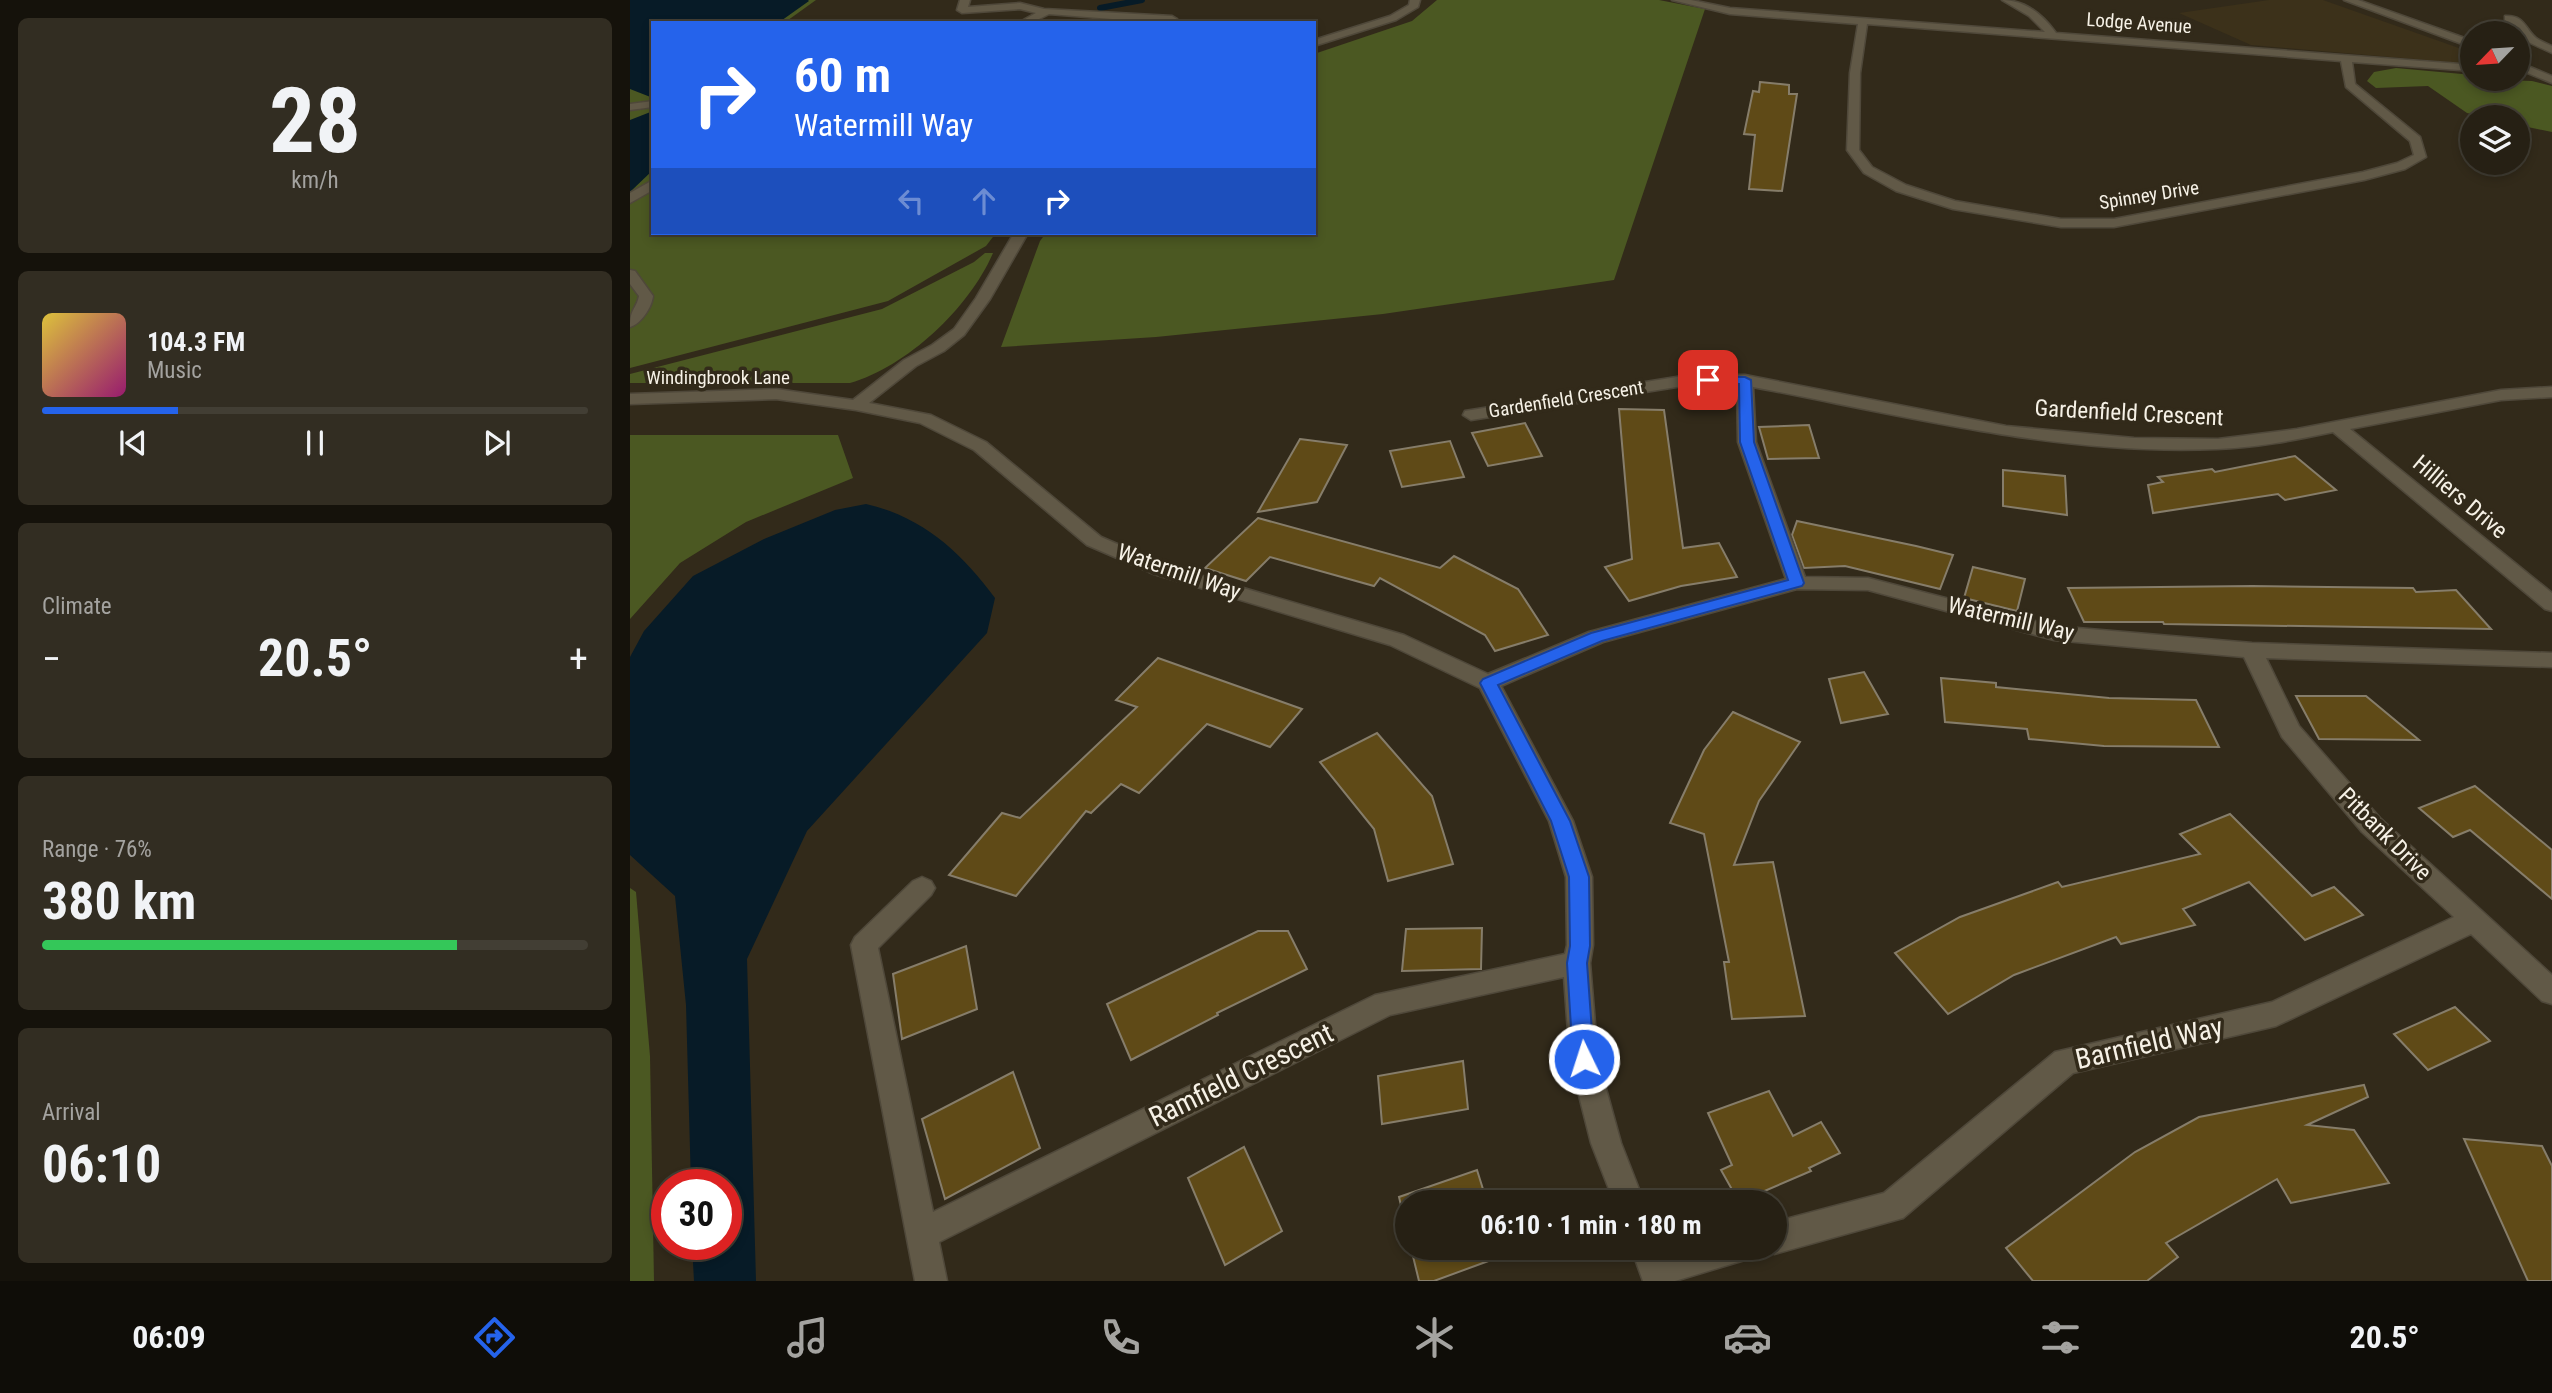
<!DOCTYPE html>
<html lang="en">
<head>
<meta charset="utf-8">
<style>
  :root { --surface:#262014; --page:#322d22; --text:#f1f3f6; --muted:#a4a3a0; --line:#423e34; --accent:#2563eb }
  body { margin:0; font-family:"Roboto Condensed",sans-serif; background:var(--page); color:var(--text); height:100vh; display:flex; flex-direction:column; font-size:26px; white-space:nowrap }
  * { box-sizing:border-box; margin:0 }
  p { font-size:23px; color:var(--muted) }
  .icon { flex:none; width:38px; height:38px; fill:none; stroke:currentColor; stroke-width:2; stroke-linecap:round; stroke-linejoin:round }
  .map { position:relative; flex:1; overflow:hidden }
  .panel { display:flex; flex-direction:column; gap:18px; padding:18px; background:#15120b; width:630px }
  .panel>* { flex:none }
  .hud { position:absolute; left:21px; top:21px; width:665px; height:214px; border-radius:0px; box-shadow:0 4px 10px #0003,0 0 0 2px var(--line); background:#2563eb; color:#fff; overflow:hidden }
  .needle { width:46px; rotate:245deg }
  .fabs { position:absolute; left:1830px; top:21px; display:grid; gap:14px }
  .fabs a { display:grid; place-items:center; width:70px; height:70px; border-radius:50%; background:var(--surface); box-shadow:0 4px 10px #0003,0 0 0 2px var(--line); font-size:35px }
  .speed { position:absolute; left:21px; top:1169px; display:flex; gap:14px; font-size:35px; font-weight:700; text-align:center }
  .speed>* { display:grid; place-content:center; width:91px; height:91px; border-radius:50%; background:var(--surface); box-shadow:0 4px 10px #0003,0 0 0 2px var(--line); line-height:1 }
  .speed .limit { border:10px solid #d22; background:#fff; color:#111 }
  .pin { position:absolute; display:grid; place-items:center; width:60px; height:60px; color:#fff; margin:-30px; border-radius:14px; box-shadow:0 4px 10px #0006 }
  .me { position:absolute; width:77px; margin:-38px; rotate:356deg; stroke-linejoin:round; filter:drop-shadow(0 0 5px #0008) }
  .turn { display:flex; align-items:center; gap:24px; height:147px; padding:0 28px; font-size:32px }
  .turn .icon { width:91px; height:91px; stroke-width:2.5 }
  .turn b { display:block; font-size:49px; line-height:60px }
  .lanes { display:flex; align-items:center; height:66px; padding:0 28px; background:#0003; justify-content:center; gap:35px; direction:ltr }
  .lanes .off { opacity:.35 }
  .big { font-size:52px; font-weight:700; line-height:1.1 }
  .panel .widget { flex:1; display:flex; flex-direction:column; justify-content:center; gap:10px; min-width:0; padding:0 24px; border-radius:10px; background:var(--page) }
  .panel .dial { align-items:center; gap:0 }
  .dial b { font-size:91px; line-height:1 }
  .song { display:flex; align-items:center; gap:21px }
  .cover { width:84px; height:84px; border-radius:10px; background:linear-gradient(135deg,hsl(50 70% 55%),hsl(320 70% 35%)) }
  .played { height:7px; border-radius:4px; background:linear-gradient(90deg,var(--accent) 25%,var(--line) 25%) }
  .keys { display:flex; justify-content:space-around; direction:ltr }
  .heat { display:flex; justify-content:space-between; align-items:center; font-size:38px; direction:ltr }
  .charge { height:10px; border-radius:5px; background:linear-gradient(90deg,#34c759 76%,var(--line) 0) }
  .trip { position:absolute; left:765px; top:1190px; width:392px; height:70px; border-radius:35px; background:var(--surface); box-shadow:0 4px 10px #0003,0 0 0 2px var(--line); font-weight:700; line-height:70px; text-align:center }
  .dock { display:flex; height:112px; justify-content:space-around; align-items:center; background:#0f0d08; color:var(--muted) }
  .dock .icon { width:49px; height:49px }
  .dock .on { color:var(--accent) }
  .dock b { font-size:32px; color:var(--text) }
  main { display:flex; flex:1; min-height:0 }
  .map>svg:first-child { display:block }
  .built { fill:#3c311a }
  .green { fill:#4b5822 }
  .water { fill:#071b27 }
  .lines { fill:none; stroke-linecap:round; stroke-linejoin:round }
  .stream { stroke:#071b27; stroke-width:6 }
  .building { fill:#5f4a17; stroke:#867d6a; stroke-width:2 }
  .lane-casing { stroke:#4f483a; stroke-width:3 }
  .street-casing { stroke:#4f483a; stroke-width:3 }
  .lane { fill:#615947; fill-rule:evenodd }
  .street { fill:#615947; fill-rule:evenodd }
  .route { fill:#2563eb; stroke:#184099; stroke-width:2 }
  .labels { text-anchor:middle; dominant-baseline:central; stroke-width:7; stroke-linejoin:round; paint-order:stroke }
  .far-street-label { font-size:19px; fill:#f6f1e6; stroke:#322a1a }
  .street-label { font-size:23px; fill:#f6f1e6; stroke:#322a1a }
  .near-street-label { font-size:28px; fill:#f6f1e6; stroke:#322a1a }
</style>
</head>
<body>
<main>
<section class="panel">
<div class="widget dial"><b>28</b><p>km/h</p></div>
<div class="widget">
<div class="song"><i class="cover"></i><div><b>104.3 FM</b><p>Music</p></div></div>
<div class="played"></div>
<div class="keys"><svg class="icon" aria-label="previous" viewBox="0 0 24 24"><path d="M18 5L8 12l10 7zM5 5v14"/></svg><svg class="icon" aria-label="pause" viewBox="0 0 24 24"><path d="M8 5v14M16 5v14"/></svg><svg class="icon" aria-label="next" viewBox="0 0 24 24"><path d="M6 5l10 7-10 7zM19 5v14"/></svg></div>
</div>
<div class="widget"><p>Climate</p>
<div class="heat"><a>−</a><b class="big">20.5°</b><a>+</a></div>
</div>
<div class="widget"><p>Range · 76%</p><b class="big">380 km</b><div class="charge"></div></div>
<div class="widget"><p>Arrival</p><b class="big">06:10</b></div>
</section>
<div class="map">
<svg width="1922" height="1281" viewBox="0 0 1922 1281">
  <rect width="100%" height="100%" fill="#322a1a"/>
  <path class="built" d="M1639,0h54l150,53v11l-222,-19 -72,-32z"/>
  <g class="green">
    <path d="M0,0h186l-32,23h-131v210h343l-10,13 -98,55 -258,67z"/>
    <path d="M807,0h222l46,9 -91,271 -231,34 -227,23 -155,10 39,-106 6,-8h268v-179l98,-33z"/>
    <path d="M1766,68l77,7v4l59,2 20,5v46l-34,-7v-8h-33l-18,-4 -39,-27 -52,2 -9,-7 7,-9z"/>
    <path d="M355,253h8c-23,54 -86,114 -143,130h-220v-9l252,-65 92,-47z"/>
    <path d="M0,435h208l15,43 -107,44 -66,41 -50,56z"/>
    <path d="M0,888l6,4 14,164 4,225h-24z"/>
  </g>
  <g class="water">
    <path d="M0,0h178l1,1 -31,22h-125v75l-23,-9z"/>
    <path d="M23,111v59l-23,22v-72z"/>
    <path d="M236,504c57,13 95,48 129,94l-8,35 -180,198 -60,128 9,322h-62l-2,-37h34v-59h-35l-5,-180 -11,-109 -45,-41v-198l14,-26 49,-55 71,-37 71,-29z"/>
  </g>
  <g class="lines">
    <path class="stream" d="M470,8l42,-8"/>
  </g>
  <g class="building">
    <path d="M1130,82l29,3v9h8l-15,97 -33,-2 6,-54 -11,-1 9,-43 6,1z"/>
    <path d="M989,409l45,1 19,138 36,-5 18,34 -56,9 -52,15 -24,-34 27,-8z"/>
    <path d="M895,423l17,33 -54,10 -16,-33z"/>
    <path d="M1179,425l10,33 -51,1 -9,-32z"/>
    <path d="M670,439l47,6 -30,57 -59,10z"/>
    <path d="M820,441l14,36 -62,10 -12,-36z"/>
    <path d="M1665,456l41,34 -51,10 -7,-6 -125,19 -5,-28 15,-3 -5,-5 54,-8 3,3z"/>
    <path d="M1373,470l62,6 2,39 -64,-9z"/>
    <path d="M628,518l182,50 14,-12 64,33 30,46 -53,16 -10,-16 -105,-57 -6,8 -104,-29 -24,24 -41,-13z"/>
    <path d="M1167,521l119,25 37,9 -13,34 -95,-23 -41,2 -12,-33z"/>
    <path d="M1343,567l52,12 -8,32 -53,-13z"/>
    <path d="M1622,586l161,2 3,4 40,-2 35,39 -327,-5 -1,-2h-79l-16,-34z"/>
    <path d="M528,658l144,51 -32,38 -63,-23 -68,69 -18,-9 -30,29 -5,-2 -70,85 -67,-21 53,-62 18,5 117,-111 -21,-7z"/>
    <path d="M1234,672l24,42 -47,9 -12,-44z"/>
    <path d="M1311,678l55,5v4l113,11 87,2 23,47 -115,-1 -75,-7 -2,-10 -82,-7z"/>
    <path d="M1666,696h70l53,44 -100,-1z"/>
    <path d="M1103,712l67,30 -41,59 -25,64 39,-3 32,154 -73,3 -8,-57h5l-25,-128 -34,-11 34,-73z"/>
    <path d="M747,733l55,63 21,68 -65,17 -14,-52 -54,-67z"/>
    <path d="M1845,786l77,64v49l-82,-69 -17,7 -34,-29z"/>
    <path d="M1600,814l82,82 22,-9 29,28 -58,25 -56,-58 -66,27 12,16 -74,19 -5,-7 -102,38 -66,39 -53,-61 65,-36 98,-35 4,5 138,-33 -20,-20z"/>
    <path d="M852,928l-1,41 -79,2 4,-42z"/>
    <path d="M628,931h30l19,38 -90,44 1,2 -87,45 -24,-56z"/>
    <path d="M336,946l11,63 -75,30 -9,-65z"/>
    <path d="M1825,1007l35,34 -62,29 -34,-36z"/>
    <path d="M833,1061l5,48 -86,15 -4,-48z"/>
    <path d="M383,1072l27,76 -95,51 -23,-80z"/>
    <path d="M1734,1085l4,12 -61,28 47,5 35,53 -98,20 -14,-24 -111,64 12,14 -31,24h-114l-27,-33 129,-96 64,-35z"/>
    <path d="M1139,1091l24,45 28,-14 19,31 -31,15 2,3 -72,31 -18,-32 11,-5 -24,-52z"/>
    <path d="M1834,1139l78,7 10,20v115h-24z"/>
    <path d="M614,1147l38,84 -57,34 -37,-87z"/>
    <path d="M847,1170l10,32h-80v29l-8,-34z"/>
    <path d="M781,1248h89l2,8 -68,25h-15z"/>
  </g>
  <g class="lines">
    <g class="lane-casing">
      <g id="lane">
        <path d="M330,0h10l-2,7 52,-4 24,6 128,7 5,3 -4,4h-11l-113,-9 -18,9h-13l18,-10 -16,-4 -58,4 -5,-3z"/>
        <path d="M1875,16c20,-1 20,13 31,22 4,3 11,6 16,8v7l-26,-12 -6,-13 -15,-8z"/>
        <path d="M23,101v6l-23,3v-6z"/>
        <path d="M23,180v10l-23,13v-10z"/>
        <path d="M0,270l5,1 18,25c-1,11 -12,28 -23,31 0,-19 6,-17 9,-31l-9,-12z"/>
      </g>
    </g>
    <g class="street-casing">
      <g id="street">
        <path d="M780,0h10l-2,7 -22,13 -82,26v-6l76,-24 19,-11z"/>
        <path d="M1042,0h19l39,8 315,24 -16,-16 -27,-16c23,0 41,15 54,33l417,32v6l-121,-9 3,22 65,53 6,20 -21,12 -41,11 -250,47h-53l-108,-18 -57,-18 -32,-18 -17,-23 3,-77 8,-49 -128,-10zM1237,24l474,37 5,26 64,54 4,14 -17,8 -34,9 -249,47h-53l-106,-18 -49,-16 -34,-18 -13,-17 1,-77z"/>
        <path d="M1714,0h14l115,41v7z"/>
        <path d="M1888,62l34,14v7l-34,-14z"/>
        <path d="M384,233h14l-38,66 -26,36 -20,16 -28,15 -47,37 62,12 55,27 115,95 67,29 236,69 84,39 101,-42 197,-53 -48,-137 -1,-57h-48l-218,35 -8,-5 2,-4 224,-36h56l261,51 128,12 84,1 79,-10 204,-39 51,-3v10l-51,3 -151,29 202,164v18l-7,-2 -212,-177c-38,8 -77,16 -116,17 -156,7 -311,-33 -464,-62l3,55 49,135 63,1 186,48 198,17 300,10v14l-286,-9 33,68 81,92 172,157v29l-10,-3 -71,-67 -195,92 -203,47 -170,145 -129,36 -11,-5 11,-1v-26l110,-29 171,-141 217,-50 182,-85 -92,-85 -80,-95 -38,-80 -190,-17 -186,-50 -71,-1 -194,53 -102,44 72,135 19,56 1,68 -3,18 8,97 23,83 23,59h-30l-23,-59 -21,-83 -6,-83 -174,38 -451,227 8,39h-32l-64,-336 4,-8 58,-56 9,-4 9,4 4,7 -4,7 -53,53 55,264 442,-217 190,-41 2,-9 -1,-68 -17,-56 -69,-133 -90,-43 -236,-71 -67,-29 -113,-95 -54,-27 -64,-13 -80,-11 -146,5v-10l146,-5 77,11 51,-40 28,-15 22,-16 22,-31z"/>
        <path d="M1001,1248h32l1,3 12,-3h77l-5,11 -73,22h-32z"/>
      </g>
    </g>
    <use href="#lane" class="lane"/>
    <use href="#street" class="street"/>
  </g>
  <path class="route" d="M1078,376l37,1 6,3 3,62 50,141 -2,3 -200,55 -104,44 72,136 19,56 1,69 -3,17 7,96 -3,8 -7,2 -8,-2 -3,-8 -6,-96 3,-17 -1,-69 -18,-56 -71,-138 3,-4 108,-46 197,-53 -48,-138 -1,-58 -36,-1v-6z"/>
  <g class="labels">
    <g class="far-street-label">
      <text transform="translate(1509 23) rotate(4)">Lodge Avenue</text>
      <text transform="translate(1519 195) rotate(-9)">Spinney Drive</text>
      <text x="88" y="377">Windingbrook Lane</text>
      <text transform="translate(936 399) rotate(-9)">Gardenfield Crescent</text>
    </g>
    <g class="street-label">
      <text transform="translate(1499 413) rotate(3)">Gardenfield Crescent</text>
      <text transform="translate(1830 497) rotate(40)">Hilliers Drive</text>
      <text transform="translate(549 572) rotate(19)">Watermill Way</text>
      <text transform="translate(1381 619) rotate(13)">Watermill Way</text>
      <text transform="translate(1755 834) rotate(45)">Pitbank Drive</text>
    </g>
    <g class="near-street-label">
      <text transform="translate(1519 1043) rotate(-13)">Barnfield Way</text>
      <text transform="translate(611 1075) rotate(-26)">Ramfield Crescent</text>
    </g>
  </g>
</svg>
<div class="fabs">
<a><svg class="needle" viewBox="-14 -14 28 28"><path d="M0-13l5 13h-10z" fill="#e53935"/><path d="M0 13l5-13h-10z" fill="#a4a3a0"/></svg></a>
<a><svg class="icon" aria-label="layers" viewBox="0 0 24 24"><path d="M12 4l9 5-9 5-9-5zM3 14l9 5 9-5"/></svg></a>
</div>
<div class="speed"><div class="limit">30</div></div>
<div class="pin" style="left:1078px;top:380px;background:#d93025"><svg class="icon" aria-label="arrive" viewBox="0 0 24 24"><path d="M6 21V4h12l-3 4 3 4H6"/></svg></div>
<svg class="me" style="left:954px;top:1059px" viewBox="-20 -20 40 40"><circle r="17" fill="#2563eb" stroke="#fff" stroke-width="3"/><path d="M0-11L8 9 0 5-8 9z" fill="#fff"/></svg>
<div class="trip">06:10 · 1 min · 180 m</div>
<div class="hud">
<div class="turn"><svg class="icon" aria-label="right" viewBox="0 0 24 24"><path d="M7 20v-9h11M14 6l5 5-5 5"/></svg><div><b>60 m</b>Watermill Way</div></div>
<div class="lanes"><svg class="icon off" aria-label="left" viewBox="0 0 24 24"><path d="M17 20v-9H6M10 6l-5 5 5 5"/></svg><svg class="icon off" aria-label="ahead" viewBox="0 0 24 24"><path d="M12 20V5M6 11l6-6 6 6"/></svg><svg class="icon" aria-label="right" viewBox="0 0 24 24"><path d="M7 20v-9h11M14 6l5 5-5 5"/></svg></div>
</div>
</div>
</main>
<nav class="dock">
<b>06:09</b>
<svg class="icon on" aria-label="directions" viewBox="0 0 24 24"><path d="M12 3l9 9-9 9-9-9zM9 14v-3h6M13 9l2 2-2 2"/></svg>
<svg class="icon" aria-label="music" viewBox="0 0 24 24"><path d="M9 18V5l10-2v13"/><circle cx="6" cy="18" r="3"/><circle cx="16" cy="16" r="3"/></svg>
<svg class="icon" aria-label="phone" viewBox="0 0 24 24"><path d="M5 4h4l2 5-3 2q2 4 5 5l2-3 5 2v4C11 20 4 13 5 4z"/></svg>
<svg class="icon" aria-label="climate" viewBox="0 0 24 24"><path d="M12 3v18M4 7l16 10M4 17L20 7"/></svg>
<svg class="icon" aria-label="car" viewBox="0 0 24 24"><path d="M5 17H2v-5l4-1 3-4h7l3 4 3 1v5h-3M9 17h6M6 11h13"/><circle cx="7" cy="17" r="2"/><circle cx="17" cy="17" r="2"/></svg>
<svg class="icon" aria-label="filters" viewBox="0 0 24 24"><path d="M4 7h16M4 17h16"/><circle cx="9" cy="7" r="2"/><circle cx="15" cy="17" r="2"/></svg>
<b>20.5°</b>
</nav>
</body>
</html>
